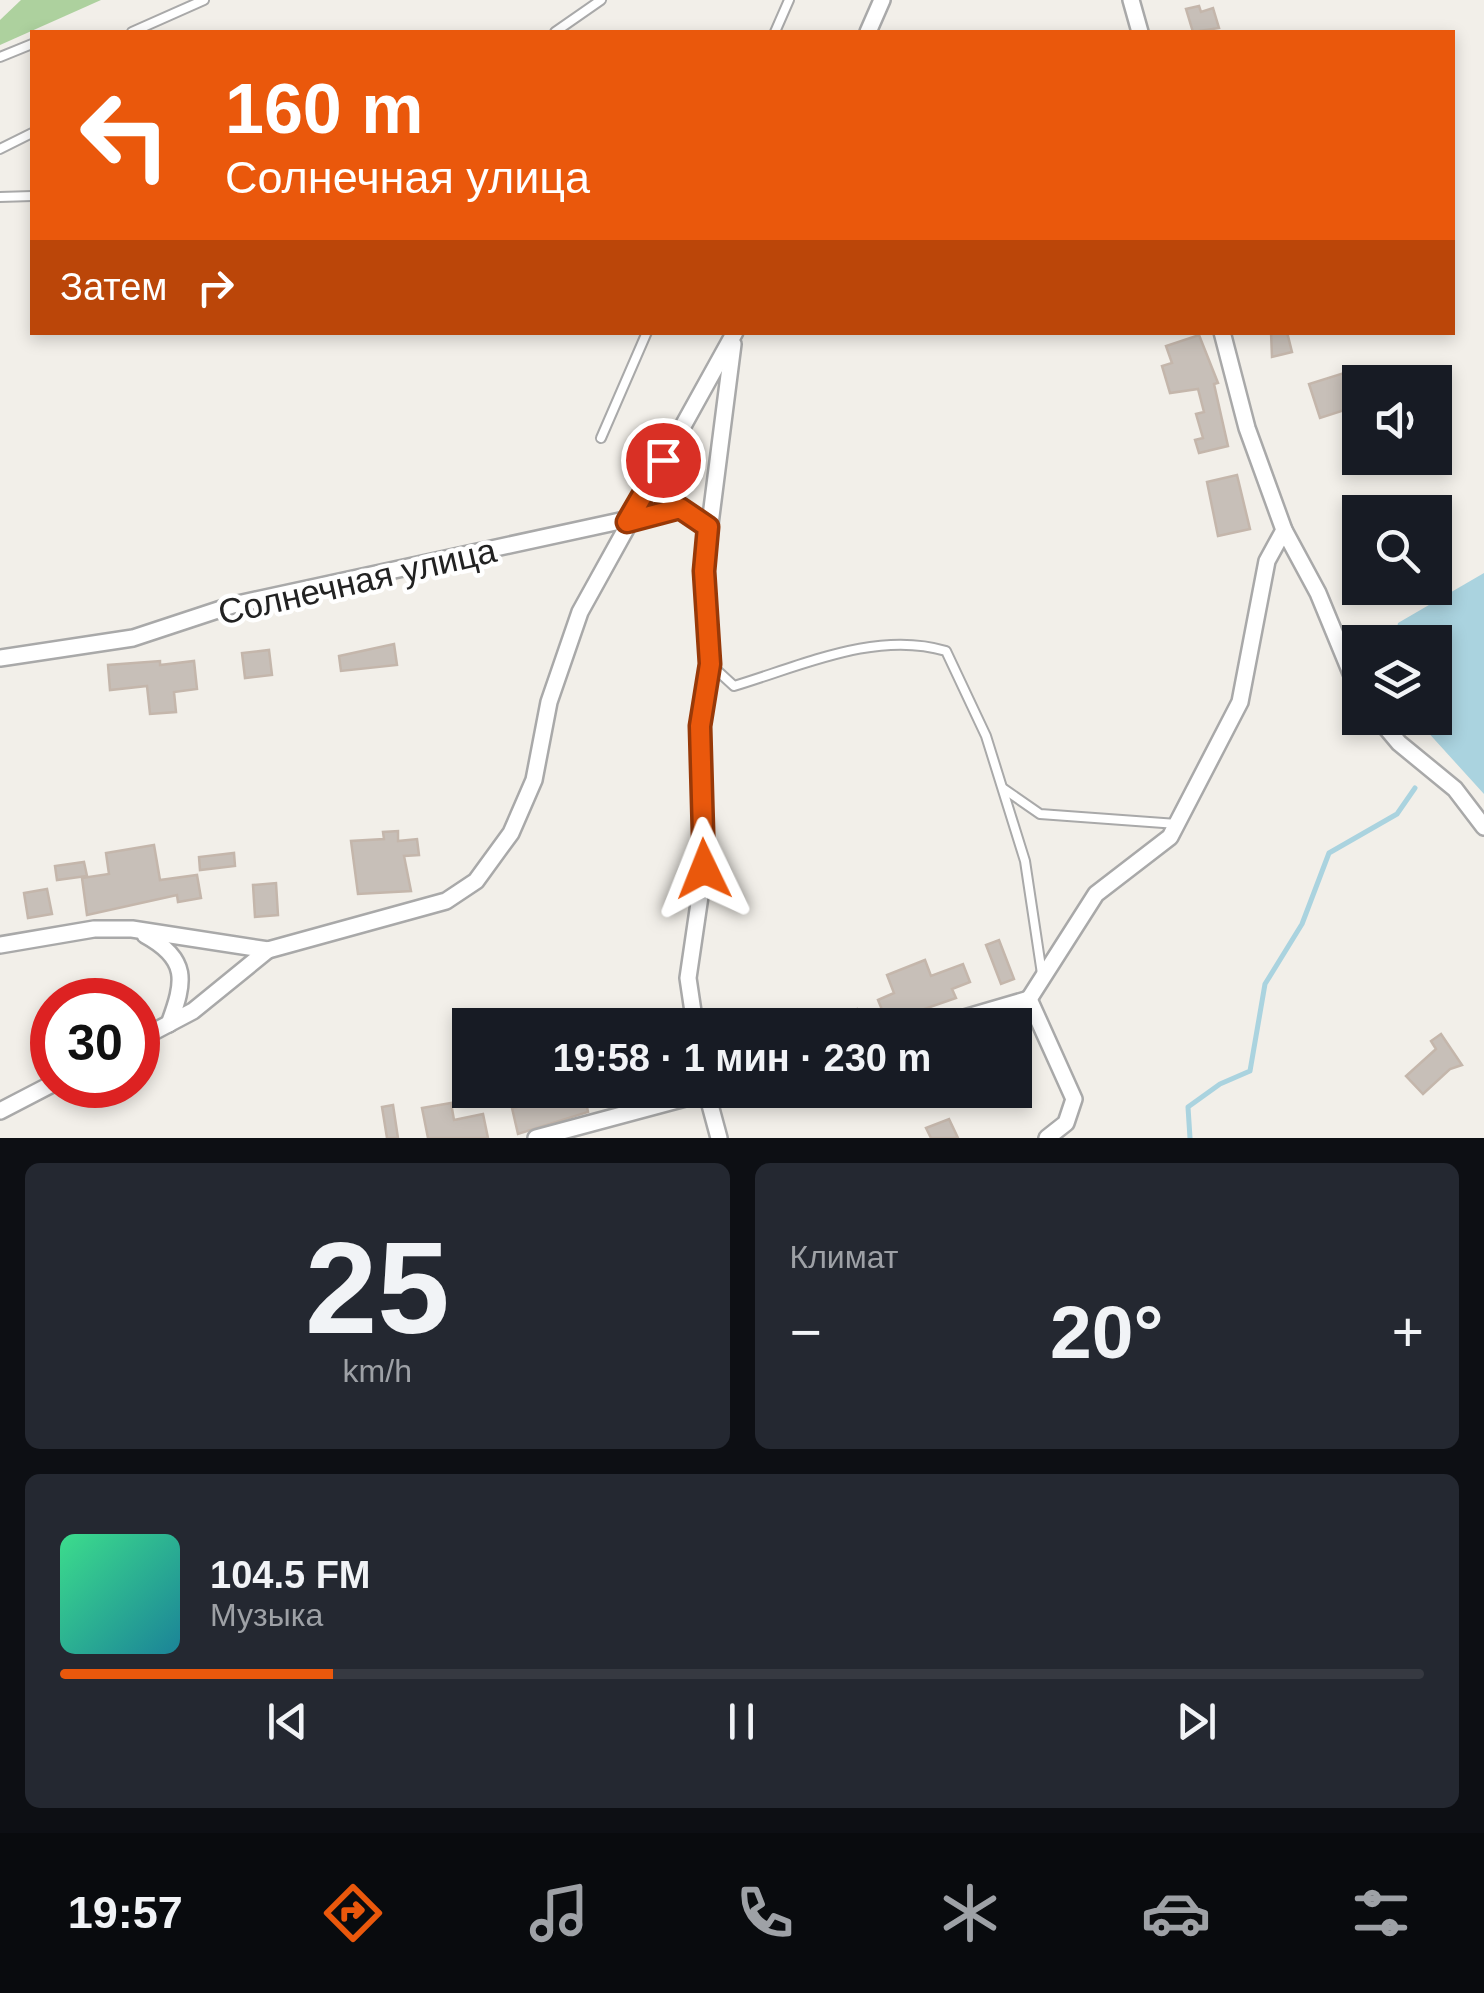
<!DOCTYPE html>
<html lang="ru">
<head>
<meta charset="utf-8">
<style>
  :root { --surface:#171b24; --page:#242831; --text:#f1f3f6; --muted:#9ea1a6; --line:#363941; --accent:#ea580c }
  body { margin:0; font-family:Helvetica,sans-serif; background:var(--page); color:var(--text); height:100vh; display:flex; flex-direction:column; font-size:38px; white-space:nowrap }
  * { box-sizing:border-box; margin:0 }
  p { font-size:32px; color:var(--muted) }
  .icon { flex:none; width:55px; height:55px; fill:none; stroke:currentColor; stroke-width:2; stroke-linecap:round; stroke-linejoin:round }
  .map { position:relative; height:1138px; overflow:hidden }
  .drawer { display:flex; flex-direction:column; gap:25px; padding:25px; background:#0d0f14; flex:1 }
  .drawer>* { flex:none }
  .hud { position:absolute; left:30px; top:30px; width:1425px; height:305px; border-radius:0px; box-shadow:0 5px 15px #0003; background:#ea580c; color:#fff; overflow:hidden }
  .buttons { position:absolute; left:1342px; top:365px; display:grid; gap:20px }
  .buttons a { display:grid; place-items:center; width:110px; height:110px; border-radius:0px; background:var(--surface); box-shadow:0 5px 15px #0003; font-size:50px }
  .speed { position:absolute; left:30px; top:978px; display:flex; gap:20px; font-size:50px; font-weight:700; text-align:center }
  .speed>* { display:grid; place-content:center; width:130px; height:130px; border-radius:50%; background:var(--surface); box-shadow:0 5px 15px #0003; line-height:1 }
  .speed .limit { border:15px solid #d22; background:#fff; color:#111 }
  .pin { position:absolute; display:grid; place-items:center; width:85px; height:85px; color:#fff; margin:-42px; border:5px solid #fff; border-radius:50%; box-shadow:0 2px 10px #0007 }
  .me { position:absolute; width:110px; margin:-55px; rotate:358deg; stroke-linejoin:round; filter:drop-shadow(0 0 8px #0008) }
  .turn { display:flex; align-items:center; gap:35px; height:210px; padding:0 30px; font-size:45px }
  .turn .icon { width:130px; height:130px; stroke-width:2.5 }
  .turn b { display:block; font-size:70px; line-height:85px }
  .then { display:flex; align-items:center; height:95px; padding:0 30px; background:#0003; gap:20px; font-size:38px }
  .big { font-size:75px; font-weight:800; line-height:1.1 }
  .drawer .card { flex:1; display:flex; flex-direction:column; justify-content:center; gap:15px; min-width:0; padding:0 35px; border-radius:15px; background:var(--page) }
  .drawer .dial { align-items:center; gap:0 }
  .dial b { font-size:130px; line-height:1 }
  .song { display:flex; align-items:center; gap:30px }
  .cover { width:120px; height:120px; border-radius:15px; background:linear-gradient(135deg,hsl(150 70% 55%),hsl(190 70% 35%)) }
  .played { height:10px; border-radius:5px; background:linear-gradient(90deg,var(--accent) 20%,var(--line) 20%) }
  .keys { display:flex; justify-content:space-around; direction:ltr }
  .heat { display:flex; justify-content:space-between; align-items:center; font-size:55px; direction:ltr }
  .drawer .tiles { flex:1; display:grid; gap:25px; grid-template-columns:1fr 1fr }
  .card:last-child { grid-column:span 2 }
  .trip { position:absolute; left:452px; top:1008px; width:580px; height:100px; border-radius:0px; background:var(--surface); box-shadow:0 5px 15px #0003; font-weight:800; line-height:100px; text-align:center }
  .tabs { display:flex; height:160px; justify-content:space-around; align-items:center; background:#090b0e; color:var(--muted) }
  .tabs .icon { width:70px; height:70px }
  .tabs .on { color:var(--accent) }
  .tabs b { font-size:45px; color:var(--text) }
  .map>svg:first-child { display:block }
  .forest { fill:#add19e }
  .water { fill:#aad3df }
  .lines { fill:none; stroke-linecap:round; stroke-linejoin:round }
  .stream { stroke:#aad3df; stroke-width:5 }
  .building { fill:#c7bfb8; stroke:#c4b6ab; stroke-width:2.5 }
  .lane-casing { stroke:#a9a9a9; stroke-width:12 }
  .street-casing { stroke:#a9a9a9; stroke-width:20 }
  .lane { stroke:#fff; stroke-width:8 }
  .street { stroke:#fff; stroke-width:15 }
  .route-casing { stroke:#983908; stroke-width:25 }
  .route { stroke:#ea580c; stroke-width:18 }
  .labels { text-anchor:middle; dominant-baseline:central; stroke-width:9; stroke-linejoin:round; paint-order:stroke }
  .street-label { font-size:35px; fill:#222; stroke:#fff }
</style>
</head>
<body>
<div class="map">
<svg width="1484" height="1138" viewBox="0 0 1484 1138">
  <rect width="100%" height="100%" fill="#f2efe9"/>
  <path class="forest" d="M21,0h80l-101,45v-25z"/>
  <path class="water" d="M1484,573v221l-69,-76h20v-76h-41l4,-19z"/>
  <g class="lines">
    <path class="stream" d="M1190,1138l-2,-31 32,-23 30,-13 15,-87 37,-60 27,-71 68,-39 18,-26"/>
  </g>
  <g class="building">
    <path d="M1199,6l2,6 12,-4 6,20 -26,4 -7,-23z"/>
    <path d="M1271,332h16l5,20 -20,5z"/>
    <path d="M1199,335l19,48 -4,1 14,62 -29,7 -4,-13 8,-2 -7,-24 8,-2 -6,-23 -28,4 -8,-27 10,-3 -6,-17z"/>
    <path d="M1344,373l10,34 -34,11 -11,-34z"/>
    <path d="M1237,475l13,54 -32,7 -11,-54z"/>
    <path d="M394,644l3,21 -56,6 -2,-15z"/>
    <path d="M269,650l3,25 -27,3 -3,-25z"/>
    <path d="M160,661v4l34,-4 3,28 -23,3 2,20 -26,2 -3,-28 -37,4 -2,-25z"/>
    <path d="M398,831v10l19,-2 2,16 -15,1 7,35 -53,3 -7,-53 33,-2 -1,-7z"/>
    <path d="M154,845l6,35 37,-5 4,23 -23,4 -1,-7 -90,20 -5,-37 27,-4 -3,-21z"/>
    <path d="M234,853l1,13 -35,4 -1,-13z"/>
    <path d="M84,862l3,14 -30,4 -2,-14z"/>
    <path d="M276,883l2,32 -23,2 -2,-32z"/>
    <path d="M47,889l5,25 -24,4 -4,-25z"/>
    <path d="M999,940l15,39 -13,5 -15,-39z"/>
    <path d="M925,960l6,16 32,-12 7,18 -18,7 4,9 -69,24 -9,-22 16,-7 -7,-18z"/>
    <path d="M857,1009l6,16h-47v-1z"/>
    <path d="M1441,1034l21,31 -12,4 -27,25 -17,-18 30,-27 -5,-8z"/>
    <path d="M535,1090h18l1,9 30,-7 4,20 -70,22 -6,-26 25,-5z"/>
    <path d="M451,1103l3,17 29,-6 5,24h-60l-6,-30z"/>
    <path d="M393,1105l5,33h-11l-5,-31z"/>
    <path d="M949,1119l9,19h-27l-5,-10z"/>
  </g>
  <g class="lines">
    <g class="lane-casing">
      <g id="lane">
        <path d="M132,32l72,-32"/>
        <path d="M555,32l46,-32"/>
        <path d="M775,32l14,-32"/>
        <path d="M0,57l32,-13"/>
        <path d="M0,149l32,-16"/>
        <path d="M0,197l32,-1"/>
        <path d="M601,438l46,-106"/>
        <path d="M710,664l24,22c67,-20 142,-56 212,-35l40,85 39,125 17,113"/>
        <path d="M1004,789l36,25 137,10"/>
      </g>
    </g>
    <g class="street-casing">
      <g id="street">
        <path d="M1131,0l9,32"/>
        <path d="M868,32l14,-32"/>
        <path d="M1222,332l25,96 37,102 34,63 42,102"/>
        <path d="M0,658l133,-20 100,-33 447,-97 28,19"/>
        <path d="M1378,718l21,25 56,46 29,38"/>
        <path d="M145,935c44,24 40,46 24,89"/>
        <path d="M0,945l94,-16h38l136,21 178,-49 30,-20 35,-48 23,-53 15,-78 31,-90 155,-280"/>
        <path d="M1029,999l67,-105 74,-57 70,-135 27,-141 17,-31"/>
        <path d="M1029,999l45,100 -8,24 -19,15"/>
        <path d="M695,1025l-7,-47 16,-109 -4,-143 10,-62 -6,-93 29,-227"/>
        <path d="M940,1025l89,-26"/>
        <path d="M138,1040l55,-29 75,-61"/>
        <path d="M706,1090l13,48"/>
        <path d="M0,1111l52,-27"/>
        <path d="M536,1138l179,-48"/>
      </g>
    </g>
    <use href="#lane" class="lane"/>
    <use href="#street" class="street"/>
  </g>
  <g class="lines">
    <g class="route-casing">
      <path id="route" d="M663,460l-36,62 53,-14 28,19 -4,44 6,93 -10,62 4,143"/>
    </g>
    <use href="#route" class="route"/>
  </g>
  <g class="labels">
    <g class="street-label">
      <text transform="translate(357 581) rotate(-13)">Солнечная улица</text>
    </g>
  </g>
</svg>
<div class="buttons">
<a><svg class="icon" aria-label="sound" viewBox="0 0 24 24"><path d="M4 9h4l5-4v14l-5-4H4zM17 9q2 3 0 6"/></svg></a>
<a><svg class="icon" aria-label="search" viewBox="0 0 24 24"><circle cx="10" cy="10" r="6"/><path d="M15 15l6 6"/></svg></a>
<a><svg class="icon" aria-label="layers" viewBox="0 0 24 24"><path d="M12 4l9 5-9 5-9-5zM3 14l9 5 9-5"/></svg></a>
</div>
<div class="speed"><div class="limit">30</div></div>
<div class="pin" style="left:663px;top:460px;background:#d93025"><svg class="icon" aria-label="arrive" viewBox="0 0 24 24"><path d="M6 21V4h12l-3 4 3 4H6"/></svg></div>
<svg class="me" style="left:704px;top:869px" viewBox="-20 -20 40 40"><path d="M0-17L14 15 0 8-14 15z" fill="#ea580c" stroke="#fff" stroke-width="4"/></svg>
<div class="trip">19:58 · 1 мин · 230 m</div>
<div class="hud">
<div class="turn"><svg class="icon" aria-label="left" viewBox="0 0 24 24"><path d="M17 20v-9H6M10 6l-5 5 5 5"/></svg><div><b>160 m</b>Солнечная улица</div></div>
<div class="then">Затем<svg class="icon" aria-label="right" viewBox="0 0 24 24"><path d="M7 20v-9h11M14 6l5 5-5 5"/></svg></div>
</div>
</div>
<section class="drawer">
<div class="tiles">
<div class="card dial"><b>25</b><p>km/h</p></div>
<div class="card"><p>Климат</p>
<div class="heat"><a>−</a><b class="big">20°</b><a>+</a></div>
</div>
<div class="card">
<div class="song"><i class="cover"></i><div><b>104.5 FM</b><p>Музыка</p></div></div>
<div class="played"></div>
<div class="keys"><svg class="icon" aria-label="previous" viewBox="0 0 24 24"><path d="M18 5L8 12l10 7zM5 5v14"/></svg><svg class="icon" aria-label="pause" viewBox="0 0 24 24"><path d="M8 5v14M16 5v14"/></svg><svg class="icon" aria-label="next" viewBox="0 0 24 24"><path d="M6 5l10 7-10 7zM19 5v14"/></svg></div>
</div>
</div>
</section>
<nav class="tabs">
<b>19:57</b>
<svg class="icon on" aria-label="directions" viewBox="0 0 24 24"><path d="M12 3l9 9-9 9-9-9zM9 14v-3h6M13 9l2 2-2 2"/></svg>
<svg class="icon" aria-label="music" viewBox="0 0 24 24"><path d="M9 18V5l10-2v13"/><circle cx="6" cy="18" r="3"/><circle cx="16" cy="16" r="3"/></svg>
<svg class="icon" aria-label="phone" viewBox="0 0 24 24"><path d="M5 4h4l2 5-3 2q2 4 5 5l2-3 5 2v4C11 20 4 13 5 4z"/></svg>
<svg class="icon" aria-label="climate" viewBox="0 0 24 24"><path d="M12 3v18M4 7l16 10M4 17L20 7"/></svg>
<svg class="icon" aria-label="car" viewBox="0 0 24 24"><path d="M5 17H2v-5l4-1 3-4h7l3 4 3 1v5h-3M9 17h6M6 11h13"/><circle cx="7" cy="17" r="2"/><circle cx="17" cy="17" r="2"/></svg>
<svg class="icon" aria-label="filters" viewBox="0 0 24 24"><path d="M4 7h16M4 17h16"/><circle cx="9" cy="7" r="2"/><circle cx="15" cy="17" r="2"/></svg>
</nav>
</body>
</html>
